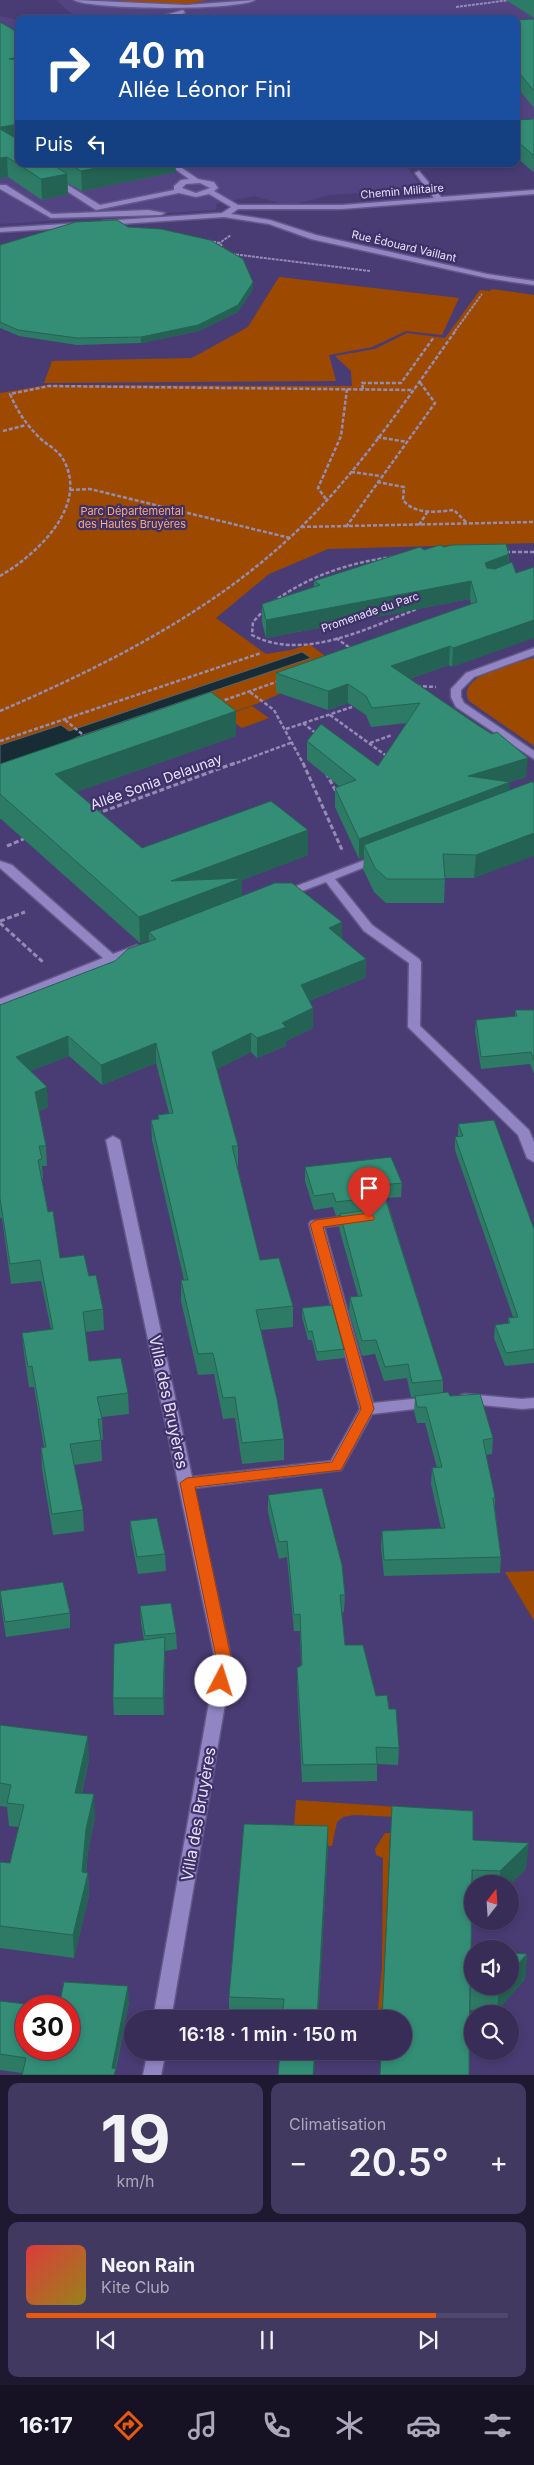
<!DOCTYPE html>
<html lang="fr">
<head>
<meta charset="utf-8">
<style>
  :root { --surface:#372d57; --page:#423961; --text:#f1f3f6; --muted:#aaa8ba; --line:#51496d; --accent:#ea580c }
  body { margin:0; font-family:Inter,sans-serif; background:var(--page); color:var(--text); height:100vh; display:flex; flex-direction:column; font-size:19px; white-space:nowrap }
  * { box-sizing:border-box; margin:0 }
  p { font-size:16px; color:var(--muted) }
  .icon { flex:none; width:28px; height:28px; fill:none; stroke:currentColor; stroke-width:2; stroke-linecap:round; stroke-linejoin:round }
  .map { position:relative; height:2075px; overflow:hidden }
  .panel { display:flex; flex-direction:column; gap:8px; padding:8px; background:#1e1930; flex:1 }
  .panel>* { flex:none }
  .hud { position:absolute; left:15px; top:15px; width:505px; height:152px; border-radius:10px; box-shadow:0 2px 8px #0003,0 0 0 1px var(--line); background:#1a4fa0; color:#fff; overflow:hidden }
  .needle { width:32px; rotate:17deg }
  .tools { position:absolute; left:464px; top:1875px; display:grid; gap:10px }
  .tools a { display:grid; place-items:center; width:55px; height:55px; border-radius:50%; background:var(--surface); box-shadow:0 2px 8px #0003,0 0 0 1px var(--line); font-size:25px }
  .speed { position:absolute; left:15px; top:1995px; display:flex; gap:10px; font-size:25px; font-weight:700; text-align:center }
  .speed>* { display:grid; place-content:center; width:65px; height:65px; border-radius:50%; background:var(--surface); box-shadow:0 2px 8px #0003,0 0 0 1px var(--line); line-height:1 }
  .speed .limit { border:8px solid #d22; background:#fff; color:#111 }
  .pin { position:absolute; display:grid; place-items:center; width:42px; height:42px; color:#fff; margin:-51px -21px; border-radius:50% 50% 50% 0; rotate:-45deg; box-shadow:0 0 5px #0007 }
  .pin .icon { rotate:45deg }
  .me { position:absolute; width:55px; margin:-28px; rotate:5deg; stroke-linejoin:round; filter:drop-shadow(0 0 4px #0008) }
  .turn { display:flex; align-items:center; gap:18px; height:105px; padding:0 20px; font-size:22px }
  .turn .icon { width:65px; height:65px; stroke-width:2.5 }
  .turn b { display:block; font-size:35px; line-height:42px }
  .then { display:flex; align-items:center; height:48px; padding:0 20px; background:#0003; gap:10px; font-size:19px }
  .big { font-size:38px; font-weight:600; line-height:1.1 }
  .panel .widget { flex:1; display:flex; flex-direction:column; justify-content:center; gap:8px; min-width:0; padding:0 18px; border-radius:10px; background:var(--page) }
  .panel .dial { align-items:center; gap:0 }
  .dial b { font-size:65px; line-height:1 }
  .song { display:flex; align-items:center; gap:15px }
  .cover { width:60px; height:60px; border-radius:8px; background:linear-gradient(135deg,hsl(0 70% 55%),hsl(50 70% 35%)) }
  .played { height:5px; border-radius:2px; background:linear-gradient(90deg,var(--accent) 85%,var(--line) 85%) }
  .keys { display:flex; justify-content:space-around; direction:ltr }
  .heat { display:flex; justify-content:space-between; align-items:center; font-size:28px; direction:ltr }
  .panel .tiles { flex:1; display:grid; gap:8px; grid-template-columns:1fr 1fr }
  .widget:last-child { grid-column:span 2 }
  .trip { position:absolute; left:124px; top:2010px; width:288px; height:50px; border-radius:25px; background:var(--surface); box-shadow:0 2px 8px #0003,0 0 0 1px var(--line); font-weight:600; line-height:50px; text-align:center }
  .dock { display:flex; height:80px; justify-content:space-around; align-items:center; background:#161223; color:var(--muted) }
  .dock .icon { width:35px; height:35px }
  .dock .current { color:var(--accent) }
  .dock b { font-size:22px; color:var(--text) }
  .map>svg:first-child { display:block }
  .built { fill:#524483 }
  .green { fill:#9d4a00 }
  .water { fill:#182c36; stroke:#566372 }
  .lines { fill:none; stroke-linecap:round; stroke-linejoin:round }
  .minor-casing { stroke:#625786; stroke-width:3 }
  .path-far2 { stroke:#958cb6; stroke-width:2; stroke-dasharray:3 1; stroke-linecap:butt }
  .path-far1 { stroke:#958cb6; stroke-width:2.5; stroke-dasharray:4 2; stroke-linecap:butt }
  .path { stroke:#958cb6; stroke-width:3; stroke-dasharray:5 2.5; stroke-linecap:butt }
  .minor { fill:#9185c4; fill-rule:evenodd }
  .wall { fill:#2d7a65 }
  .shaded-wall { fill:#246353 }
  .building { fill:#348e76; stroke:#246353 }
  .route { fill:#ea580c; stroke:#983908 }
  .labels { text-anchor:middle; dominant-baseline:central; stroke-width:4.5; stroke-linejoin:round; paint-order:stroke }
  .far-street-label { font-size:11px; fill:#e6e2fe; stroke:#3e3168 }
  .far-park-label { font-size:11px; fill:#fbaa78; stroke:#3e3168 }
  .street-label { font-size:14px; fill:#e6e2fe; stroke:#3e3168 }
  .near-street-label { font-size:16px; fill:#e6e2fe; stroke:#3e3168 }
</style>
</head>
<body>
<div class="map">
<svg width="534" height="2075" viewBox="0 0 534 2075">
  <rect width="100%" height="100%" fill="#493c74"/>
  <g class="built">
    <path d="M56,0h478v132l-18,-17v-96h-107l-3,-4 1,4h-329z"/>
    <path d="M0,16l19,4v144h386l18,25 -94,6 -40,11 -35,-10 -38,8 1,4 -4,2 -213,14z"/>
  </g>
  <g class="green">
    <path d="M117,0h90l-30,6z"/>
    <path d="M279,277l180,21 -17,37 -36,-4 -34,16 -43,8 7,26 -292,2 8,-22 140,-3 56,-31z"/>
    <path d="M492,289l42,6v248l-206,6 -59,25 -53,44 50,36 25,-4 18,-6 19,14 -42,33 -27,12 -259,91v-401l47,-8 305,1 -1,-15 -16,-15 40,-7 32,-16 38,5 35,-48 10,1z"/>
    <path d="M534,658v88l-65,-45c-14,-26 48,-38 65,-43z"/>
    <path d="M252,706l17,12 -27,10 -17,-12z"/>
    <path d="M534,1571v50l-29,-49z"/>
    <path d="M296,1800l175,12 -4,8 -113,-5 -11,2 -6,5 -5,24 -39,-2z"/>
    <path d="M385,1833h5l-8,186h-5l5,-52 1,-109 -7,-3 -1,-6z"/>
  </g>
  <path class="water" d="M302,652l9,6 -234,79 -77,37v-29l61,-20 8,6z"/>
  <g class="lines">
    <g class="minor-casing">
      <g id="minor">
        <path d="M74,0l112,5 69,-5c-18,11 -164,10 -181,0z"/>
        <path d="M183,10l2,3 -22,6h-12z"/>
        <path d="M25,164h9l66,41 74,-15v-4l7,-6 8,-1 -21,-15h8l22,15 16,3 4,6 -4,3 24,14h104l92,-7 -19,-25 4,-2 22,26 93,-7v4l-192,15h-104l-7,5 39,6 46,15 171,39 47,7v4l-47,-7 -176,-39 -42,-15 -45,-7 -119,8h-3v-4l120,-8 9,-6 -22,-13 -13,3 -17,-4 -83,17zM200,183l10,5 -14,5 -14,-5 4,-4z"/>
        <path d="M0,185h6l46,29 96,-4 17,3 -4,2 -110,3 -51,-29z"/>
        <path d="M80,223l4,2 -1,2 -83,5v-4z"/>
        <path d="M534,648v7l-60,22 -13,13v7l3,6 70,48v8l-78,-52 -5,-10v-8l15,-16z"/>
        <path d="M378,855l6,3 -2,2 -47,19 37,46 47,34 2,3 -1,64 109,104 5,12v20l-7,-4 -9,-23 -110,-108 1,-64 -45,-32 -38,-49 -37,14 -4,1 -6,-3 2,-2z"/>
        <path d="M0,861l12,4 101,89 24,-9 6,4 -2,3 -141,55v-8l103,-41 -103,-90z"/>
        <path d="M113,1136l7,4 72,337 139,-16 29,-52 -51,-185 2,-3 45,-6 7,4 -7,4 -32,4 49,176 59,-6 5,1 2,4 -2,4 -5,1 -60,7 -31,56 -147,18 38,175 -61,356h-18l63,-356 -110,-523z"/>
        <path d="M466,1394l56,5 12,-1v10l-12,1 -61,-6 -2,-4 2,-4z"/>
        <path d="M148,2051h18l-5,24h-18z"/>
      </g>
    </g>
    <g class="path-far2">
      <path d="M456,7l54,-7"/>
      <path d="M209,241l11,2 4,7"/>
      <path d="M218,244l13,-9"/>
      <path d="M232,254l138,17"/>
      <path d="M455,331l27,-37"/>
    </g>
    <g class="path-far1">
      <path d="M363,389l-1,-6h39l33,-46"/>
      <path d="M3,431l23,-6"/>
      <path d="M377,437l30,5"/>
      <path d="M351,472l30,4"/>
      <path d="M377,482l27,5 -1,13c12,15 34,12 51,10l13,13"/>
      <path d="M70,490l20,-1 200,49"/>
      <path d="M326,499l-8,-11 23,-52 6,-47"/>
      <path d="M419,525l9,-14"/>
      <path d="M301,527l233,-5"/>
      <path d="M346,527l89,-124 -16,-22"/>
      <path d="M506,552h28"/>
      <path d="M0,576c36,-21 90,-70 63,-117 -4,-7 -13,-13 -20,-18 -15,-14 -25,-28 -33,-47l39,-8 363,4"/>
      <path d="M273,602c36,-26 75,-39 119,-45"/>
      <path d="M265,609l-12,13 -1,13c51,27 116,-7 165,-26"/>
      <path d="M336,638l14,10"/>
      <path d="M417,686l19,1"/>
      <path d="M250,692l24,18 30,55"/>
      <path d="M219,702l60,-21"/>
      <path d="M0,711c107,-46 214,-100 299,-182 61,-59 108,-130 157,-199"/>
      <path d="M330,715l58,42"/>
      <path d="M65,720l22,18"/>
      <path d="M303,723l14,11"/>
      <path d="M286,729l66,-22"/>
      <path d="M0,741l261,-88"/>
      <path d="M370,743l22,-8"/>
      <path d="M231,765l62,-23"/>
    </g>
    <g class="path">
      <path d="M303,763l40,89"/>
      <path d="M326,773l12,22"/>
      <path d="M96,814l139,-51"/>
      <path d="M7,846l19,-8"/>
      <path d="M0,921l25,-9"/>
      <path d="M0,923l44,40"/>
    </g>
    <use href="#minor" class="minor"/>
  </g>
  <g class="wall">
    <path d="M506,0h28v18z"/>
    <path d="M534,19v89l-18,-22v-66z"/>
    <path d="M19,33v131h156l1,8 -94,19 -14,-8v11l-26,6 -34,-23 -8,2z"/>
    <path d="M534,119v52h-2l-16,-14v-37z"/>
    <path d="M179,164h25v2l-17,3z"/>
    <path d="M128,227l125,55v7l-15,23 -39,19 -58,12 -64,2 -58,-9 -19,-8v-83z"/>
    <path d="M444,547l65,7v10l-57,103 -3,-2 -40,14 117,98 -16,5 -36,96h-29l-1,25h-58l-12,-11 -11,-23 1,-12 -5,2 -24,-52v-19l4,-2 -32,-26v-19l71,25 29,-43 -36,4 -5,-12 -18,-12 -20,7 -52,-18v-19l195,-69 -1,-5 -204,39 -4,-16v-18l52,-17v-6l110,-31z"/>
    <path d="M236,736l-160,56 66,56 166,7 -66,25v16l100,26v17l24,20 -1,19 -56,23 4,7v20l-27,13v5l-29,12 -6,-6 -34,17 21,77v20h-1l23,94 33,46v21l-32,3 23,109v21l-42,4 -7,-46 -12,1 -9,-45 -16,1 -17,-74v-21h3l-32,-140 -1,-20 7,-1v-4l11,-2 -13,-50 -54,22 -33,-29 -39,15 18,36 -9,4 7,35 1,20h-5l1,13 -1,1 6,32 12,46 29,18 14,33 1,21 -19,2 4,29 39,32 1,21 -27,3 1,23h-2l1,21 -28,4 9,45 1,21 -31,4 -11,-66 -1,-21 3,-1 -10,-60h-5l-5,-34 -2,-20 29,-4 -10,-48 -30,3 -9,-66h-2v-213l115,-44 34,-19v-2l-9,3 -139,-124h-1v-55z"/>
    <path d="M515,1010h19v64l-4,-10 -49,5 -6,-38 1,-11 39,-4z"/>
    <path d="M458,1124l76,105v134l-29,3 -11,-28 1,-13 13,-2v-5l5,-1 -58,-167v-13h3z"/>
    <path d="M305,1167l97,16 -1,14 -15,1 57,182v12l7,4 43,42 -1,16 -6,1 9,42v12l6,48 -1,16 -116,3 -3,-29 1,-16 59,-3 -10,-44 1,-16h5l-12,-45h-8l-3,-12 1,-14h-4l-4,-19 -23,3 -9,-27 -13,2 -13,-45 1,-14 8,-1 -19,-68 1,-13 -4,1 -3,-9 -19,3 -9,-29z"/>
    <path d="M302,1308l42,41v9l-27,3 -5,-21h-4l-6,-23z"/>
    <path d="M268,1495l77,100 -1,17h-3l4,33 31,51 13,13 10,39 -1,17 -21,-1v17l-75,1 -5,-97v-17l4,-3 -1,-34h-6l-7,-74 -8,2 -11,-47z"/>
    <path d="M130,1521l35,33 1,17 -28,3 -7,-36z"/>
    <path d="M0,1591l70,22v15l-64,9 -5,-31z"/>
    <path d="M140,1606l36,27 1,16 -12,2 -1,64h-50l-1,-17 31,-58 -3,-17z"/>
    <path d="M0,1725l89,34 -7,34 13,24 -7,34 -2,21 2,1 1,22 -15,63 -74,-10v-86l10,1 9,-36 -10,-1 -2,-19 -7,-1z"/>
    <path d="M328,1826v20l-10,173h-36l-53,-2v-20z"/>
    <path d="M473,1840l53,29 -16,15h-38l-1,66h1v36h38l17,-32 -2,25 -28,32 -27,-1z"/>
    <path d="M0,2001l26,48 103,-47 -13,67 -94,4 -22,-3z"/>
  </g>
  <g class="shaded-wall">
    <path d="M19,57v19l-10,-17z"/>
    <path d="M19,124v9l-2,-2 1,13 -18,-15 1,-2z"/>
    <path d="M7,157l1,20 -8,2v-21z"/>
    <path d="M116,164h59l1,8 -94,19 -1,-20z"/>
    <path d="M187,164h17v2l-17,3z"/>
    <path d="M67,174l1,20 -26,6 -1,-21z"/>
    <path d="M253,282v7l-15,23 -39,19 -58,12v-6z"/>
    <path d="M509,554l-1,18 -24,9 1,-18z"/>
    <path d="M471,581l-1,18 -204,39v-18z"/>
    <path d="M534,620v18l-82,29 1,-19z"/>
    <path d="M450,646l-1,19 -58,20v-19z"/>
    <path d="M348,684v19l-20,7v-19z"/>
    <path d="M236,711v25l-180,63 -1,-25z"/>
    <path d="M528,758l-2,19 -59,18 1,-19z"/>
    <path d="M510,782l-1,20 -145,43v12l-5,2v-20z"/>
    <path d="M308,830v25l-66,25v24l-93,28v8l-9,3 -1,-26 32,-36z"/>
    <path d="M534,833v23l-60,22 2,-23z"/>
    <path d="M342,922v20l-13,-14z"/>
    <path d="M366,959l-1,19 -64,26v-19z"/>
    <path d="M313,1008v20l-27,13v5l-29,12v-20l25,-15z"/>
    <path d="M251,1033v19l-39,20v-20z"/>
    <path d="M68,1036l1,20 -52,20 -1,-19z"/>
    <path d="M156,1043v20l-54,22 -1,-20z"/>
    <path d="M47,1087l1,20 -12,5 -1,-20z"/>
    <path d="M165,1637v16l-1,62 -1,-17z"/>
    <path d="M88,1736l1,23 -12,56 -2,-22z"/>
    <path d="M94,1794l1,23 -7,34 -4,36 4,-14 1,22 -15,63 -1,-23 9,-63 4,-43z"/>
    <path d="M328,1826v20l-10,173h-1z"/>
    <path d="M529,1843l-3,26 -16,16v-1h-11l1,-13z"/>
    <path d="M527,1954l-2,25 -28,32 2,-25h11v-13z"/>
    <path d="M128,1986l1,16 -15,73 -2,-7z"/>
    <path d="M315,2051h1l-2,24h-1z"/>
  </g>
  <g class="building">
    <path d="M534,19v72l-18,-22v-49z"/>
    <path d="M0,22l19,11v24l-10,2 10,1v64l-18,3 -1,2 19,11v24h33l15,10 -26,5 -34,-22 -7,1z"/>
    <path d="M534,119v36h-1l-17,-15v-20z"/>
    <path d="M69,164h47l-35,7z"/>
    <path d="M117,220l11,7 33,2 49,11 33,19 10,23 -15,23 -40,20 -57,12 -64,1 -59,-8 -18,-8v-77l76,-23z"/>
    <path d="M506,544l3,10 -24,9 2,5 8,1 17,-7 4,11 18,-6v53l-81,28 -3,-2 -59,20 88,60 13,8 5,-2 31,26 -60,18 42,6 -151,57 -24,-51 21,-8 -49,-39 14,-17 57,42 42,-63 -48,5 -6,-12 -18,-12 -20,7 -52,-18 201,-71 -6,-21 -205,39 -4,-16 58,-19 -6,-4 106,-34 4,3 16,-5 4,2 8,-2z"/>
    <path d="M211,692l25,19 -181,63 87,74 129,-47 37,29 -137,51 71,-3 -103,39 -139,-123v-30z"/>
    <path d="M531,782h3v51l-58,22 -33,-1 2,25h-58l-12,-11 -11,-23z"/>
    <path d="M275,883h17l50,39 -13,6 37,31 -65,26 12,23 -31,15 4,4 -29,11 -6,-5 -39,19 26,94h-6l28,114 19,-2 14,48 -37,4 21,89 7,40 -42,4 -7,-46 -12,1 -10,-45 -15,1 -17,-74h7l-37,-160 8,-1 -1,-4 15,-2 -17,-70 -55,22 -33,-29 -52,21 31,30 -12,5 11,54h-7l3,13 -4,1 10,52 5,-1 7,47 24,-3 5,21 7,-1 7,34 -20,3 6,49 32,-3 7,35 -31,4 5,22h-4l3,21 -31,4 13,66 -31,4 -11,-66 5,-1 -14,-81 -4,1 -6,-34 31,-4 -13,-69 -30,4 -10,-66v-193l115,-44 13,-12 28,-10 -7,-7z"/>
    <path d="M515,1010h19v50l-3,-8 -50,5 -5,-37 41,-4z"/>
    <path d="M494,1120l40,109v120l-28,4 -11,-28 15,-2 -2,-5 10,-1 -63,-180 8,-1 -5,-12z"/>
    <path d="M391,1157l11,26 -21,2 62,195 -31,3 -4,-19 -23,3 -9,-27 -14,1 -12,-44 12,-1 -22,-82 30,-4 8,-7 -9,-5 -33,4 -3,-9 -19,3 -9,-29z"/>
    <path d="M332,1305l12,44 -27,3 -5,-21 -4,1 -6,-24z"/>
    <path d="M448,1392l2,4 30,-2 13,44 -10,2 12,57 -2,1 8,59 -117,3 -2,-29 63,-3 -13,-60 10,-1 -16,-60h-9l-2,-11z"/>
    <path d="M322,1488l20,77 3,30h-5l5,50h18l13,51 11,-1 2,14h7l3,39 -23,-1 1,17 -74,1 -6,-97 5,-3 -2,-51 -6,1 -7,-74 -8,1 -11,-47z"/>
    <path d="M157,1518l8,36 -28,3 -7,-36z"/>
    <path d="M63,1582l7,31 -65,9 -5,-31z"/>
    <path d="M171,1603l5,30 -31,3 -5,-30z"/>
    <path d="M165,1637l-2,61h-50l1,-54z"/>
    <path d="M0,1725l88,11 -13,57 19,1 -8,35 -4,43 6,1 -15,62 -73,-9v-64l10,1 14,-58 -17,-2 4,-18 -11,-2z"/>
    <path d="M392,1806l81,5v29l56,3 -29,28 -28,-1 -1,80h1v34h-2l-1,91h-89l1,-24h21v-32h-20z"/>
    <path d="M244,1824l84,2 -11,193h-35l2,-20 -55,-2z"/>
    <path d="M510,1953l17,1 -17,19z"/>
    <path d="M64,1982l64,4 -16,82 4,1 -2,6h-92l4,-17 -26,-4v-53l42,5h-16v43h43v-43h-10z"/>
    <path d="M280,2051h35l-2,24h-35z"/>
  </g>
  <path class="route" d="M369,1213l6,5 -2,2 -50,7 51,182 -33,61 -146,17 37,175 -6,23h-10l-2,-4 3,-19 -37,-179 7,-5 145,-16 29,-53 -51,-185 6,-4z"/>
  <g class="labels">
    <g class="far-street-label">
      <text transform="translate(402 191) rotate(-5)">Chemin Militaire</text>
      <text transform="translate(404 246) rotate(13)">Rue Édouard Vaillant</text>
      <text transform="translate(370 612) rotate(-19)">Promenade du Parc</text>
    </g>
    <g class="far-park-label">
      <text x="132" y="511">Parc Départemental<tspan x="132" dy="13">des Hautes Bruyères</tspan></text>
    </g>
    <g class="street-label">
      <text transform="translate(156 781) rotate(-20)">Allée Sonia Delaunay</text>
    </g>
    <g class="near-street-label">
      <text transform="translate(169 1402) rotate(78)">Villa des Bruyères</text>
      <text transform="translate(198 1814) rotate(-80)">Villa des Bruyères</text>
    </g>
  </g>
</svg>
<div class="tools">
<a><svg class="needle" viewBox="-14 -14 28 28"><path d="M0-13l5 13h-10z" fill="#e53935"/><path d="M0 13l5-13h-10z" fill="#aaa8ba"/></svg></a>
<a><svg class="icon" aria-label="sound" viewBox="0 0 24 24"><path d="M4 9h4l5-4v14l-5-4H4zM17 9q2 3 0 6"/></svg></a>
<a><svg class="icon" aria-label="search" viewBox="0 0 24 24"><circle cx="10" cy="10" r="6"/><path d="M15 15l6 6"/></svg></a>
</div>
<div class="speed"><div class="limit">30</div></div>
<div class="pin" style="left:369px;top:1218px;background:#d93025"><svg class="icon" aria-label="arrive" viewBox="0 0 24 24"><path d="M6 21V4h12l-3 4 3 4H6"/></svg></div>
<svg class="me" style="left:221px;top:1681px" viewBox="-20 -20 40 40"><circle r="19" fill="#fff"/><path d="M0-13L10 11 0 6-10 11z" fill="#ea580c"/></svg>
<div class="trip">16:18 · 1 min · 150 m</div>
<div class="hud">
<div class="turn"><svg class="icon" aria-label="right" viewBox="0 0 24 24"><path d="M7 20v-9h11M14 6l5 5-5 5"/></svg><div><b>40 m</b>Allée Léonor Fini</div></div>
<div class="then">Puis<svg class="icon" aria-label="left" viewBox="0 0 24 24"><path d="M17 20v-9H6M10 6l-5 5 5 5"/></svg></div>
</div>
</div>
<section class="panel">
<div class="tiles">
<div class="widget dial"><b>19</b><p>km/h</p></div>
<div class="widget"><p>Climatisation</p>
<div class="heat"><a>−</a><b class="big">20.5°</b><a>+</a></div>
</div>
<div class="widget">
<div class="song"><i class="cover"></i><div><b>Neon Rain</b><p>Kite Club</p></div></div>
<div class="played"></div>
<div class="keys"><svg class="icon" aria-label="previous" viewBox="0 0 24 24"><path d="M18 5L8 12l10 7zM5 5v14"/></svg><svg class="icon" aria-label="pause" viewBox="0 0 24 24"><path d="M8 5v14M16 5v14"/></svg><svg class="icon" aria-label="next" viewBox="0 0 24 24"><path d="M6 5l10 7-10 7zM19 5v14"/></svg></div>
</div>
</div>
</section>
<nav class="dock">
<b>16:17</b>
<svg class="icon current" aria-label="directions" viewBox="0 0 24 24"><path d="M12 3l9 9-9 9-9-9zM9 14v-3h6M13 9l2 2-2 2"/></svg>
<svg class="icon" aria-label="music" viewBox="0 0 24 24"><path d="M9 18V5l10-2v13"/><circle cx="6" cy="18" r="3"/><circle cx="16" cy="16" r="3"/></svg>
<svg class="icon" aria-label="phone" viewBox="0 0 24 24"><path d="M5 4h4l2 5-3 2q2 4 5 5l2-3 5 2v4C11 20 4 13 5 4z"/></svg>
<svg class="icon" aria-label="climate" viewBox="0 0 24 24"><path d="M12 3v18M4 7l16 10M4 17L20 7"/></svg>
<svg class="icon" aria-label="car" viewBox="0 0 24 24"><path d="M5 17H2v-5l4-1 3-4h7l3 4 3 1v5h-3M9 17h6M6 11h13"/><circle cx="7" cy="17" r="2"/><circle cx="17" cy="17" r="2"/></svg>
<svg class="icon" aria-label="filters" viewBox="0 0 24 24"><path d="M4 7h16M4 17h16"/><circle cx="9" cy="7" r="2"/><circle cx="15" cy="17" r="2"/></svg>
</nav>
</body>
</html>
